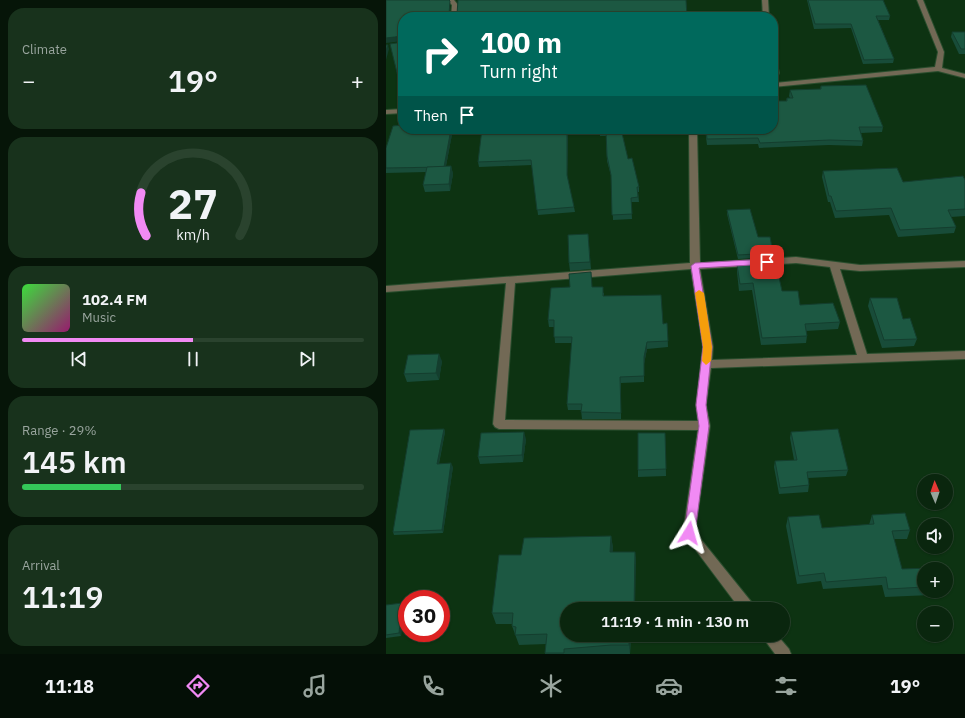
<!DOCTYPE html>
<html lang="en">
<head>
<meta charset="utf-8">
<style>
  :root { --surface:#0a260e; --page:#18321c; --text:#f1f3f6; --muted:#99a59e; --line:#2a432e; --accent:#f18af4 }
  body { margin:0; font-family:"IBM Plex Sans",sans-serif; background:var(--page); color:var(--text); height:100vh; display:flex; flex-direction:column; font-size:15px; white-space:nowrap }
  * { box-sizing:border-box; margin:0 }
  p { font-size:13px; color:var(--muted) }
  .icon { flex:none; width:22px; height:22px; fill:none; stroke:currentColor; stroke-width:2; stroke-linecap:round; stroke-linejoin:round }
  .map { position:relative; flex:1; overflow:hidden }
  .drawer { display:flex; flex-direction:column; gap:8px; padding:8px; background:#061508; width:386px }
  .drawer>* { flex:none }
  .hud { position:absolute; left:12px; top:12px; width:380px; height:122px; border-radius:16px; box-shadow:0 1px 3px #0004,0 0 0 1px var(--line); background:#00695c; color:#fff; overflow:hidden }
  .needle { width:26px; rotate:358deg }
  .tools { position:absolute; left:531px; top:474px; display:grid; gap:8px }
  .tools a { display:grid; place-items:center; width:36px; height:36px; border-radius:50%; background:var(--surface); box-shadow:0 1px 3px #0004,0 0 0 1px var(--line); font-size:20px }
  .speed { position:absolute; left:12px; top:590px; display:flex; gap:8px; font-size:20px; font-weight:700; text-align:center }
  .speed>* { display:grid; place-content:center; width:52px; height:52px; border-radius:50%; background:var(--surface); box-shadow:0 1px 3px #0004,0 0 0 1px var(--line); line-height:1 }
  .speed .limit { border:6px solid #d22; background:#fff; color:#111 }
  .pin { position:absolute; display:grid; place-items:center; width:34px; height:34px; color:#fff; margin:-17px; border-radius:8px; box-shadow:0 2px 6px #0006 }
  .me { position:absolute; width:44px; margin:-22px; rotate:8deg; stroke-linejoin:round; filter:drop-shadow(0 0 3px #0008) }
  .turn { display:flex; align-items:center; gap:14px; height:84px; padding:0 16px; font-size:18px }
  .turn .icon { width:52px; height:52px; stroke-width:2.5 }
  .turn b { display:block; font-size:28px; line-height:34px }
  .then { display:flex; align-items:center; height:38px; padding:0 16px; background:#0003; gap:8px; font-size:15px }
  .big { font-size:30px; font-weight:600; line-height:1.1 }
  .drawer .tile { flex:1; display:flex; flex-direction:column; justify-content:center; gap:6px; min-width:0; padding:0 14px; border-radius:16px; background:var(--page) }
  .drawer .dial { align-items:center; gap:0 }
  .dial svg { height:104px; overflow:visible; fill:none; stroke:var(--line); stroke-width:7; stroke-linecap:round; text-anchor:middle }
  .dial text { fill:var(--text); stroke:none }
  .song { display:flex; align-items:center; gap:12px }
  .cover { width:48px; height:48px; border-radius:6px; background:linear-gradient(135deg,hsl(120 70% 55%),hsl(320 70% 35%)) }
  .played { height:4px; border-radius:2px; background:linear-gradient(90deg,var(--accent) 50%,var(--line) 50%) }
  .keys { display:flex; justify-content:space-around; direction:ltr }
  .heat { display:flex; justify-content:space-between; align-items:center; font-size:22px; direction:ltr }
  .charge { height:6px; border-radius:3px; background:linear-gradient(90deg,#34c759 29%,var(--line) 0) }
  .trip { position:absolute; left:174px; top:602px; width:230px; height:40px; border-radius:20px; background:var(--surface); box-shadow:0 1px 3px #0004,0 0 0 1px var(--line); font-weight:600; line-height:40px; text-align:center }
  .tabs { display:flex; height:64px; justify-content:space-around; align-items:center; background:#040f06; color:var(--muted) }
  .tabs .icon { width:28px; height:28px }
  .tabs .current { color:var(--accent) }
  .tabs b { font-size:18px; color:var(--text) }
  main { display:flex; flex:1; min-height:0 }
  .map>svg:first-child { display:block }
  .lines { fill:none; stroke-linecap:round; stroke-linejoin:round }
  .minor-casing { stroke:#2a4e2e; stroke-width:2 }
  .minor { fill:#726955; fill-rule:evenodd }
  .wall { fill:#184c39 }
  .shaded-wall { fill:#143e2e }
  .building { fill:#1c5842; stroke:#143e2e }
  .route { fill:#f18af4; stroke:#9d5a9f }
  .slow { fill:#f59e0b }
</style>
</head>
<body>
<main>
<section class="drawer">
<div class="tile"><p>Climate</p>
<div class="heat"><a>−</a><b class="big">19°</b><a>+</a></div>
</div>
<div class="tile dial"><svg viewBox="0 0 100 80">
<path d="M14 69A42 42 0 1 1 86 69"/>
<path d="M14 69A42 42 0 0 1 10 36" stroke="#f18af4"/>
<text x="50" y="56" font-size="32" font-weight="700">27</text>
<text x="50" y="72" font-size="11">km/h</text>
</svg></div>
<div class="tile">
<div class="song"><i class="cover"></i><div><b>102.4 FM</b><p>Music</p></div></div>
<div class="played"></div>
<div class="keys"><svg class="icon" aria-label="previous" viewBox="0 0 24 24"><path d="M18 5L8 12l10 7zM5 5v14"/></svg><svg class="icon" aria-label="pause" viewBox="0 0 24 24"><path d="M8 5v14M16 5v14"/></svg><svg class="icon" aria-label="next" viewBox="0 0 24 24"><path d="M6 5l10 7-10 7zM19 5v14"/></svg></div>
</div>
<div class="tile"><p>Range · 29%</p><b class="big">145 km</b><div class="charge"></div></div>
<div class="tile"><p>Arrival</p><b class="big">11:19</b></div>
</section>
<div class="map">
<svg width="579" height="654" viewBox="0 0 579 654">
  <rect width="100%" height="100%" fill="#0d3312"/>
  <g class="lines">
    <g class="minor-casing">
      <g id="minor">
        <path d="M61,0h7l4,5 -1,12h-6l1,-12z"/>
        <path d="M376,0h6l1,17h-6z"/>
        <path d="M531,0h6l21,52 -2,16 23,6v4l-27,-7 -165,16v-29l3,2 3,13 -4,10 160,-16 3,-15z"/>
        <path d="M17,109v4l-17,1v-4z"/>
        <path d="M303,129h8l3,134 96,-6 64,8 105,-4v6l-105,4 -20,-2 27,85 98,-3v8l-254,9 -5,37 4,21 -15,106 58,72 2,5h-15l-57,-76 15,-103 -199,-1 -4,-2 -2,-3 13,-141 -120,9v-6l304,-23zM410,263l34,4 27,88 -145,5 1,-13 -13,-78zM305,269l12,78 -7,58 2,16 -193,-1 10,-137z"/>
        <path d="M375,635h16l12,14 2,5h-16z"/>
      </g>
    </g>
    <use href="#minor" class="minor"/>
  </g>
  <g class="wall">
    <path d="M421,0h76l7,16 -1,4h-11l16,39 -1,4 -30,1 -12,-36 -37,1z"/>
    <path d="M566,32h13v22h-6l-8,-17z"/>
    <path d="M435,86l62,41 -1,5 -21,1 2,8 -1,5 -33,-1 -70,3 -1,-4 -51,1 -2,-16h68l13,-28 1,-3h3l-1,-2 1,-6 30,-1z"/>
    <path d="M17,129h50l-7,37h5l2,8 -3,17 -25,1 -2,-7 3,-13 -40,1v-25z"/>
    <path d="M182,129l-1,49 7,29 1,5 -37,3 -6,-50 -53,2 -1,-5z"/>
    <path d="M214,129h21l7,30 11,28v5h-1l1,10h-8l1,17 -19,1 -1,-41 -5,-18 -1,-25h-6z"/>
    <path d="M437,171l80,11 62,-2v36l-14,1 5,10 -2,6 -56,4 -9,-22 -54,3 -5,-16h-2l-6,-25z"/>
    <path d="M341,210l31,27 15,16v4l-35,2 -11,-45z"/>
    <path d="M202,234l3,35 -21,2 -1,-8z"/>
    <path d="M355,261l59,44 40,17 -2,7 -32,2 1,5 -1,7 -45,2 -9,-55 -13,1 -2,-19v-7h4z"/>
    <path d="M206,287l12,6v3l59,28 4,-1 1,24 -21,2 -3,15v18l-23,1v36h-39l-1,-9h-13l-1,-6 5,-61h-17l-1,-16h-5l-1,-7z"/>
    <path d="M484,298l33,21 14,20 -3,7 -32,2 -14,-42z"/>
    <path d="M56,361l-3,19 -32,2 -3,-8z"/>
    <path d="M58,429l1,3 -6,32 14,3 -10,66 -49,2 -1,-3z"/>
    <path d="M405,432l57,38 -2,6 -38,2 1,7 -1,7 -29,2 -5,-27 1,-6 19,-1 -4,-22z"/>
    <path d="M279,433l1,43 -28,1v-7z"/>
    <path d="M140,439l-3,23 -43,2 -2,-7z"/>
    <path d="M486,515l38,15 -3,9h-13l8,30h22v22h9l-2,4 -46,2 -3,-12 -59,4 -2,-8 -24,3 -11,-58 2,-9 34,11 47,-3z"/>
    <path d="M225,536l2,12 -1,4h23l1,11 -69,46 64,26 -1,19h-85l1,-10 -27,1 -7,-19v-2h-16l-4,-11 29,-58z"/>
    <path d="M0,605l18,1 -3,30 -15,2z"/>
  </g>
  <g class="shaded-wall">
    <path d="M64,1v16l-1,-3z"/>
    <path d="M17,36v5l-17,2v-5z"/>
    <path d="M2,45l1,4 -3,11v-9z"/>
    <path d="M65,129h2l-8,42 -1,-4z"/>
    <path d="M181,129h1l-1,51z"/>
    <path d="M65,166l2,8 -3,17 -1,-7z"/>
    <path d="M261,342v7l-3,15v18v-25z"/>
    <path d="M53,354l3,7 -3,19 -3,-7z"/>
    <path d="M58,429l1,3 -7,35 -1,-3z"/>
    <path d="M138,432l2,7 -3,23 -1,-7z"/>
    <path d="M65,463l2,4 -10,66 -1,-3z"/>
    <path d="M225,536l2,12 -1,16 -2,-12z"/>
    <path d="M249,552l1,11 -1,46h-1z"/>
    <path d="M16,603l2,3 -3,30 -2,-3z"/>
    <path d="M243,635h2l-1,19 -1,-9z"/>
  </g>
  <g class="building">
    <path d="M0,0h63l1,1 -1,13h8l1,-14h228l1,17h-284v72h-2l-11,-45 13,-2v-6l-17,2z"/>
    <path d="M422,0h75l7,16h-14l18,43 -30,1 -13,-36h-36z"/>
    <path d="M566,32h13v17h-4z"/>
    <path d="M0,45h2l-2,6z"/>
    <path d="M480,85l17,42h-24l4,14 -33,-1 -70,3 -2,-5 -51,1 -1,-10h67v-28h14v-3h6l-3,-8 31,-1v-3z"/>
    <path d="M17,125v4h48l-7,38 -58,1v-20l7,-22z"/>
    <path d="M96,129h85v46l7,32 -37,3 -6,-50 -53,2z"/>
    <path d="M214,129h21l7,30 4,-1 7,29h-2l1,10 -7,1 1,16 -20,1 -1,-40 -4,-19 -1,-25h-6z"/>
    <path d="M65,166l-2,18 -26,1 4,-18z"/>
    <path d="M511,168l6,14 60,-6 2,4v29l-17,1 8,17 -56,3 -9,-22 -55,3 -5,-15h-2l-6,-25z"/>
    <path d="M364,209l8,28h12l3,16 -35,2 -11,-45z"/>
    <path d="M202,234l2,28 -21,1 -1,-28z"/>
    <path d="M389,259l7,32h16l2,14 33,-2 7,19 -35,2 2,12 -45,2 -9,-55 -13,1 -3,-19h5l-1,-4z"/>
    <path d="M205,272l1,15h11v9l58,-1 2,29 4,-1 1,18 -21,1 -3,15v19l-24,1 1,36 -40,-1 1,-8h-15l5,-67h-18v-17h-6l3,-32 19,-1 -1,-13z"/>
    <path d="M484,298h27l6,21 7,-1 7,21 -33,1z"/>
    <path d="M53,354l-3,19 -32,1 4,-19z"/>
    <path d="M58,429l-7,35 14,-1 -9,67 -49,2 17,-102z"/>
    <path d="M452,429l10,41 -41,2 2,13 -29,3 -5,-27 22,-1 -6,-28z"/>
    <path d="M138,432l-2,23 -44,2 3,-24z"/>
    <path d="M252,433h27l1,36 -28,1z"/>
    <path d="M519,513l5,17 -18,1 10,38 28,-1v1h-6v18l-36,2 -2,-12 -60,5 -2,-9 -25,3 -11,-59 31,-2 3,13 52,-4 -2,-9z"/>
    <path d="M225,536l-1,16h25l-1,57h-67v26h62v10h-18l-47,4v4h-19l2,-19 -32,1 1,-8 -4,-1 1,-13h-21l7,-58h22l3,-17z"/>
    <path d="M16,603l-3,30 -13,2v-30z"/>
  </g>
  <path class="route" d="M381,259l3,1 2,2 -2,2 -71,4 13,79 -6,58 3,21 -14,107 -2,3 -4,2 -4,-2 -1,-3 15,-107 -3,-21 7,-58 -12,-81 4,-3z"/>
  <path class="slow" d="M313,290l5,3 8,54 -1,14 -5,4 -4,-4 1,-14 -8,-54z"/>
</svg>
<div class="tools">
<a><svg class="needle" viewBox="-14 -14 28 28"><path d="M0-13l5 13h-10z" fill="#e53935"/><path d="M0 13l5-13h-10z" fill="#99a59e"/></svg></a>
<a><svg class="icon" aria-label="sound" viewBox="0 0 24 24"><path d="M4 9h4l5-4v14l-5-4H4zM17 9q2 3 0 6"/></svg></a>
<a>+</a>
<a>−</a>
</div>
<div class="speed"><div class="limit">30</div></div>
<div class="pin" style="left:381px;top:262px;background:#d93025"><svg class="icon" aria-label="arrive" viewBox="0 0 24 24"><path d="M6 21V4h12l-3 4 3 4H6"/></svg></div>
<svg class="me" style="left:303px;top:533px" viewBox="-20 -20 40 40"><path d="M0-17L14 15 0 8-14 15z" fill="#f18af4" stroke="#fff" stroke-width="4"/></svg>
<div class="trip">11:19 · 1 min · 130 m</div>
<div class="hud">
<div class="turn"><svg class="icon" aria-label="right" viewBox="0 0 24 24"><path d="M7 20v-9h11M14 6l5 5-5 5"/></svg><div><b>100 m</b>Turn right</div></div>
<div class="then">Then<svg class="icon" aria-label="arrive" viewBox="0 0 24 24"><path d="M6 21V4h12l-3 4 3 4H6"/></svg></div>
</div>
</div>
</main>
<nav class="tabs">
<b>11:18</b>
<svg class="icon current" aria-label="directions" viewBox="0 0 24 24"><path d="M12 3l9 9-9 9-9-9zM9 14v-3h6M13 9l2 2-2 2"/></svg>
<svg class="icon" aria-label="music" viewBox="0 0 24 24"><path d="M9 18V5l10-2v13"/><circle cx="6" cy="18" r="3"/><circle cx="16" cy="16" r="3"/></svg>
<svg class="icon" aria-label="phone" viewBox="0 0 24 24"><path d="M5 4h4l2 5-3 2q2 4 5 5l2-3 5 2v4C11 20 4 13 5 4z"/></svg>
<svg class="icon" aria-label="climate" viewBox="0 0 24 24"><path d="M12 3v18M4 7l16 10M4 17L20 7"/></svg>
<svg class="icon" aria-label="car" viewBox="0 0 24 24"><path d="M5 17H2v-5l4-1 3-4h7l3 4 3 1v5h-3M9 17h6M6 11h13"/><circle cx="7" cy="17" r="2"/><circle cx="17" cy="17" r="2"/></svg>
<svg class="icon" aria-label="filters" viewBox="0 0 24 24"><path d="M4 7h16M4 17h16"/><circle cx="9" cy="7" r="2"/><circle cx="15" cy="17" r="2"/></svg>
<b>19°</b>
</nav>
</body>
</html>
